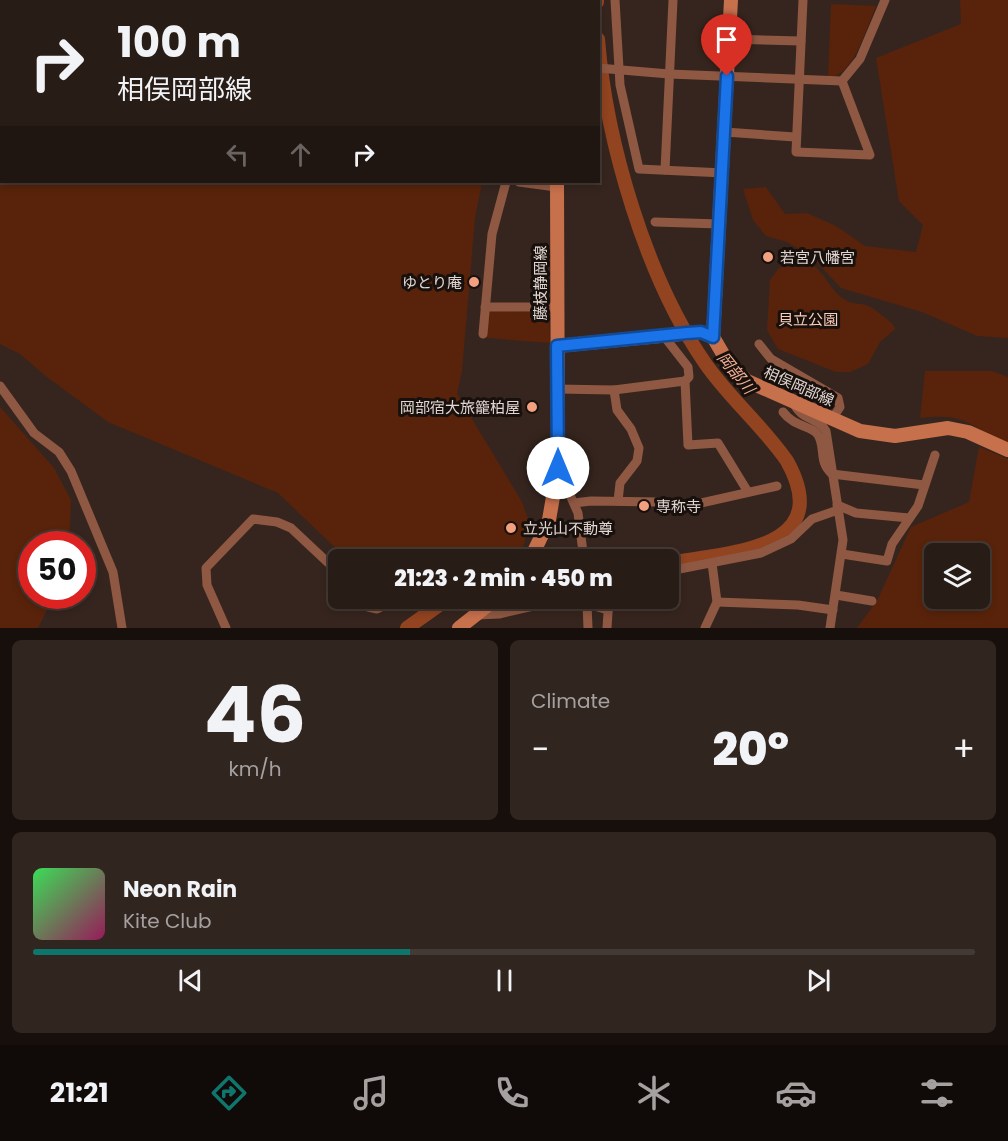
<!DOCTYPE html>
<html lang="en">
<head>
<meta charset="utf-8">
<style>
  :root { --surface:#281c16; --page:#30251f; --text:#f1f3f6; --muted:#a5a1a1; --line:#443a35; --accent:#0f766e }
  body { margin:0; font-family:Poppins,"Noto Sans JP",sans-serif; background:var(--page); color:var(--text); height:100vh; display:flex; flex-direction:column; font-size:22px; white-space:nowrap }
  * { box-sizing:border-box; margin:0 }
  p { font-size:20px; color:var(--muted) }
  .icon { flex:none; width:33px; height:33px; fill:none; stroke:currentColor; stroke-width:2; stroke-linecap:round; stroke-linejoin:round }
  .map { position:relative; height:628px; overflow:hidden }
  .drawer { display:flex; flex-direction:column; gap:12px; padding:12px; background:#160f0c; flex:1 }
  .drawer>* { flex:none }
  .top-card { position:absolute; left:0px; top:0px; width:600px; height:183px; box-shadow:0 3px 9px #0003,0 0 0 2px var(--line); background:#281c16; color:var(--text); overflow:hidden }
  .buttons { position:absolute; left:924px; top:543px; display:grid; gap:12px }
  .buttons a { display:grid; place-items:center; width:66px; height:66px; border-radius:9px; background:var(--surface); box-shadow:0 3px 9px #0003,0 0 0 2px var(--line); font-size:30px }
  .speed { position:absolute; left:18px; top:531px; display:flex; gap:12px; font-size:30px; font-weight:700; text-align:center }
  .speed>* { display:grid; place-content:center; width:78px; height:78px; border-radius:50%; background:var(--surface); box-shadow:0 3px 9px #0003,0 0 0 2px var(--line); line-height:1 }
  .speed .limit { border:9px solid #d22; background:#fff; color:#111 }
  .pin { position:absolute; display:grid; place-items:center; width:51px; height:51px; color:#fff; margin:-62px -26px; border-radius:50% 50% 50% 0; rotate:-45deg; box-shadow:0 0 6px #0007 }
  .pin .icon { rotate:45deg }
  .me { position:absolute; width:66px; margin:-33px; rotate:0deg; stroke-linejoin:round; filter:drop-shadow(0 0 4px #0008) }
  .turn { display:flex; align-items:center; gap:21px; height:126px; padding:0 18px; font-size:27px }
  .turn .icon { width:78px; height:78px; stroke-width:2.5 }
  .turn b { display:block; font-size:42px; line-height:51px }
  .lanes { display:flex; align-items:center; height:57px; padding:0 18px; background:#0003; justify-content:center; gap:30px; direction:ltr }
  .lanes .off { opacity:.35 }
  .big { font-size:45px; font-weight:800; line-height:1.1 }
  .drawer .tile { flex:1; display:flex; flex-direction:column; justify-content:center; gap:9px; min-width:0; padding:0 21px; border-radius:9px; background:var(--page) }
  .drawer .dial { align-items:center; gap:0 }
  .dial b { font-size:78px; line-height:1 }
  .song { display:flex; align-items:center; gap:18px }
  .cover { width:72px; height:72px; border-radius:9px; background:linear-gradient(135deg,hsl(130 70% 55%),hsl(330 70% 35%)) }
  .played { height:6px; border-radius:3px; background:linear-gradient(90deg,var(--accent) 40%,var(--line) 40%) }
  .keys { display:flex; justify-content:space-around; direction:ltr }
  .heat { display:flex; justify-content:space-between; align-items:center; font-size:33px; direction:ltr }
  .drawer .tiles { flex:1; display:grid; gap:12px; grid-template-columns:1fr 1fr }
  .tile:last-child { grid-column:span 2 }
  .trip { position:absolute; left:328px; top:549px; width:351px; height:60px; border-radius:9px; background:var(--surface); box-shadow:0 3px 9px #0003,0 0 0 2px var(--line); font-weight:800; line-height:60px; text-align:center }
  .tab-bar { display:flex; height:96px; justify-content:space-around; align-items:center; background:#100b09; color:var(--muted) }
  .tab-bar .icon { width:42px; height:42px }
  .tab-bar .selected { color:var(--accent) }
  .tab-bar b { font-size:27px; color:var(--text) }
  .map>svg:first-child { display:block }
  .green { fill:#58230a; fill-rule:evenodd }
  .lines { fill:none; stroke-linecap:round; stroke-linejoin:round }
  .river { stroke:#92431f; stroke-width:14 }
  .street { stroke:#8f5842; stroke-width:9 }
  .secondary { stroke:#c7704c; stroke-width:14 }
  .route-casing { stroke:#114b97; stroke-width:15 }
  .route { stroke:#1a73e8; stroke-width:10 }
  .poi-dot { fill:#f2a07f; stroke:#18100d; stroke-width:2 }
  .labels { text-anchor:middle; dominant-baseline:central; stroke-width:6; stroke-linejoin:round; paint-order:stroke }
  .poi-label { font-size:15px; fill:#e1d6d1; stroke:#18100d; text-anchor:start }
  .street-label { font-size:15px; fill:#e1d6d1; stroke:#18100d }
  .park-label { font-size:15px; fill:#fccdba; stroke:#18100d }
  .water-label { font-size:16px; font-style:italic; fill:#f4b094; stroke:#18100d }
</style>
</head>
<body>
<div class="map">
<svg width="1008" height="628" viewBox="0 0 1008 628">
  <rect width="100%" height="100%" fill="#36251e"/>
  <g class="green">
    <path d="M0,0h481l-479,2v180h480l-7,36 -13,153 -5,23 65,108 8,22 -9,29 -42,7 -132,-1 -69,-66 -170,-71 -61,-45 -27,-23 -20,-10z"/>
    <path d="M960,0h48v338l-31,-2 -55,-24 -81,-24 -31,-33 -23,-13 -21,-6 -13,-16 -10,-31 23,-2 19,27 22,-1 29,13 29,20 51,6 7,-27 -24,-24 -23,-143 85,-34z"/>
    <path d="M831,4l45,2c-9,20 -23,72 -48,71z"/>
    <path d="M798,260c28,4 28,30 49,41 6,3 13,2 19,4 10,4 19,13 27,19l2,5 -15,13 -12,22 -18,8h-14l-58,-23 -11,-19 3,-50 9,-12z"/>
    <path d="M486,311l63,1 1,31 -63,-5z"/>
    <path d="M925,371h67l16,6v67c-39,-17 -40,-32 -88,-26z"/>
    <path d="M0,407l54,61 17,32 -2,44h-37v52h22l-16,32h-38z"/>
    <path d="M979,447l29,12v169h-151l20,-27 34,-74 58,-25zM934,554h46v44h-46z"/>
  </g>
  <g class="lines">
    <g class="river">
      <path d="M597,0v2"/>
      <path d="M598,39c8,102 48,239 107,324 24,35 58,63 82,98 50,90 -59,91 -118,102"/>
      <path d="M407,628l42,-30"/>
    </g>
    <g class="street">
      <path d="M615,0l5,85 19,84 85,4"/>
      <path d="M803,0l-7,152 74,3 -28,-74"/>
      <path d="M489,2v-2"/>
      <path d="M530,2v-2"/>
      <path d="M729,39l72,2"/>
      <path d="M598,68l71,6 173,7 18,-22 25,-59"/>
      <path d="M725,132l70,5"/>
      <path d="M665,170l8,-170"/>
      <path d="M519,182l37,5"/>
      <path d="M655,222l65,2"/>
      <path d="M485,307h71"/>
      <path d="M483,334l9,-100 14,-52"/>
      <path d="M759,344l12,15 67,39 2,9 -8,12"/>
      <path d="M685,381l3,64 30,-2 30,49"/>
      <path d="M0,386l34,47 25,19 12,19 42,101 9,56"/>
      <path d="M557,389l57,1 71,-9 4,-4 -1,-10 -25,-32"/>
      <path d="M614,390l3,20 14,19 8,19 -2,13 -17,22 -2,18"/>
      <path d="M793,402c9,20 24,14 33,29l17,109 -13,88"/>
      <path d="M783,412c11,15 30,14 35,23 8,13 0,27 14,39l92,11"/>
      <path d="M558,468l20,45 6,47"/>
      <path d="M574,503l17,-2 68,1 20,6 98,-22"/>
      <path d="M837,505l19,8 53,5"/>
      <path d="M842,554l45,7 5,-17 26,-38 17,-51"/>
      <path d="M669,571l92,-18 30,-14 21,-20 26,-9"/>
      <path d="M836,595l36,6"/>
      <path d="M359,598l9,9 9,2 8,-4"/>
      <path d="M585,598l2,6 21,6"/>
      <path d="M717,602l81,3 35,5"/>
      <path d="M587,604l1,24"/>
      <path d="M477,615l22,-1 69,-16"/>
      <path d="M226,628l-19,-43 -1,-17 47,-49 24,3 14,6 48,45"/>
      <path d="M607,628l2,-30"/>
      <path d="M705,628l12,-26 -5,-39"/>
    </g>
    <g class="secondary">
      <path d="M573,2v-2"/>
      <path d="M713,337l18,-337"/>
      <path d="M557,346l144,-14 12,5 14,24 20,20 113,50 35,5 53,-8 20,4 40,18"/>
      <path d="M530,560l19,-40 9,-52 -1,-286"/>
      <path d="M459,628l38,-30"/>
    </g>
  </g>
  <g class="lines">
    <g class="route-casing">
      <path id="route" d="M558,468l-1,-122 130,-13 14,-1 12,5 14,-261"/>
    </g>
    <use href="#route" class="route"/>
  </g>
  <g class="poi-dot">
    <circle cx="768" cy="257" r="6"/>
    <circle cx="474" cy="282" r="6"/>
    <circle cx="532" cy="407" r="6"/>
    <circle cx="644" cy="506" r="6"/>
    <circle cx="511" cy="528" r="6"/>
  </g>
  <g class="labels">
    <g class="poi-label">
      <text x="780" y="257">若宮八幡宮</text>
      <text x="462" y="282" text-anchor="end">ゆとり庵</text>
      <text x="520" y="407" text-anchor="end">岡部宿大旅籠柏屋</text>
      <text x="656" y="506">専称寺</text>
      <text x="523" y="528">立光山不動尊</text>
    </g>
    <g class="street-label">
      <text transform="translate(540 283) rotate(-90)">藤枝静岡線</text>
      <text transform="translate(799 386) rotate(24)">相俣岡部線</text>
    </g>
    <g class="park-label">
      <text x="808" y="319">貝立公園</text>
    </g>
    <g class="water-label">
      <text transform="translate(736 373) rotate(51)">岡部川</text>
    </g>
  </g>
</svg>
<div class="buttons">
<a><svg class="icon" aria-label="layers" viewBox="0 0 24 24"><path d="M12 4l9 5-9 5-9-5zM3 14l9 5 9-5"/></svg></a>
</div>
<div class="speed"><div class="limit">50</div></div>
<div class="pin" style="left:727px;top:76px;background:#d93025"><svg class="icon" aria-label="arrive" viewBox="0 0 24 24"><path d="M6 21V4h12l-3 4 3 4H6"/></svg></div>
<svg class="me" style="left:558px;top:468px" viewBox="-20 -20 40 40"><circle r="19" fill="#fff"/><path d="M0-13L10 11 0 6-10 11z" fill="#1a73e8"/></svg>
<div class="trip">21:23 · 2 min · 450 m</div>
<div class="top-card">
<div class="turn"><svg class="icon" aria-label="right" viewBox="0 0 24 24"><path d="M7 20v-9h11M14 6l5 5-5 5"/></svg><div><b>100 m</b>相俣岡部線</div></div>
<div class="lanes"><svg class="icon off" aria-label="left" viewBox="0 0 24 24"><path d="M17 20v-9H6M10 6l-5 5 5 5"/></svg><svg class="icon off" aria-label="ahead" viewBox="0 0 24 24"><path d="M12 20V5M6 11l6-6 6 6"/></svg><svg class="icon" aria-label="right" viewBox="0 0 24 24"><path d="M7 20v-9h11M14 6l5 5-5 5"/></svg></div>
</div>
</div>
<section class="drawer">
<div class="tiles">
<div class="tile dial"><b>46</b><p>km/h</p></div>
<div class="tile"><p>Climate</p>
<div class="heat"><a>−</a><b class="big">20°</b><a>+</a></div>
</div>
<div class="tile">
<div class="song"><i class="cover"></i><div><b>Neon Rain</b><p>Kite Club</p></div></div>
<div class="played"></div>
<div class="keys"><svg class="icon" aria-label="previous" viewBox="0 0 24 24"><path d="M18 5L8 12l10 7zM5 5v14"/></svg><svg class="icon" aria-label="pause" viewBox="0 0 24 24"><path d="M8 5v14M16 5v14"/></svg><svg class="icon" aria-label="next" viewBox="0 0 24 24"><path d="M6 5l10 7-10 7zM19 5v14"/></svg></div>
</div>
</div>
</section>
<nav class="tab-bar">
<b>21:21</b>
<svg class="icon selected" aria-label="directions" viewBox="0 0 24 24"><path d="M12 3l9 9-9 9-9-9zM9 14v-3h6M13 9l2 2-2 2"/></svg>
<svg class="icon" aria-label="music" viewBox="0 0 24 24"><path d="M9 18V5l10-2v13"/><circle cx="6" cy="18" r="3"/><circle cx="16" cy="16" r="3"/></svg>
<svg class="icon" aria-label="phone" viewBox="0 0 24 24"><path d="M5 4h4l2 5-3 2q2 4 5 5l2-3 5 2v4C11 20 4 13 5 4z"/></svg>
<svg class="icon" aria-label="climate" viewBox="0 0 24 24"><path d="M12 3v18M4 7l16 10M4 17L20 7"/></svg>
<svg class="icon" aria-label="car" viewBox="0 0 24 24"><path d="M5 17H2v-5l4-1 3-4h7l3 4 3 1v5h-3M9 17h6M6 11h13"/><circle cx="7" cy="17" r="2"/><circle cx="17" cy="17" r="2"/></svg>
<svg class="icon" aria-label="filters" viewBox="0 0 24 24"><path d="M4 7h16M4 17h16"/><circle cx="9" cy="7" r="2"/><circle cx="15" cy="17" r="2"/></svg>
</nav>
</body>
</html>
